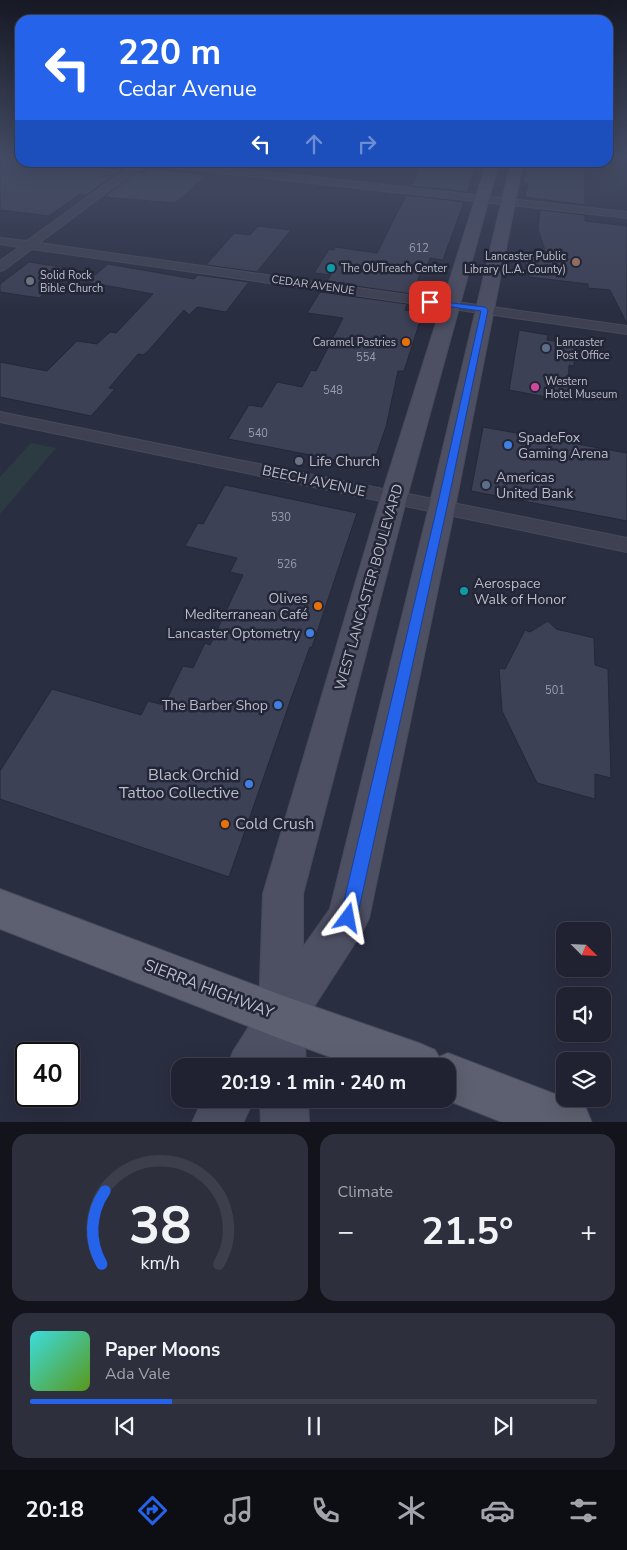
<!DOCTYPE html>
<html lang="en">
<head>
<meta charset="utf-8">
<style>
  :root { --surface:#202231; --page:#2d2f3d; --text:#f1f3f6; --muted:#a2a4ab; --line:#3d3f4d; --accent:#2563eb }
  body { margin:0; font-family:"Nunito Sans",sans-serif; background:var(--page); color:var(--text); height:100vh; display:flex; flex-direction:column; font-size:19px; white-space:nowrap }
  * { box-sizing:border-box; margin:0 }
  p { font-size:16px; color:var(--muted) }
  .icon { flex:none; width:28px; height:28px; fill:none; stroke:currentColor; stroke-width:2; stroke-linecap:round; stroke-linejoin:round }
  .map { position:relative; height:1122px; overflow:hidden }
  .side { display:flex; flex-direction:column; gap:12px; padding:12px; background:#12131b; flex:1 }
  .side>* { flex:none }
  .guide { position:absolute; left:15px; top:15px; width:598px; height:152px; border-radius:15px; box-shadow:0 5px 20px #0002,0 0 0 1px var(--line); background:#2563eb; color:#fff; overflow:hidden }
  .needle { width:32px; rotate:114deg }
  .fabs { position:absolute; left:556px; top:922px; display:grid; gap:10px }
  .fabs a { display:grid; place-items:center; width:55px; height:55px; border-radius:10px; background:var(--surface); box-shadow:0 5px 20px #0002,0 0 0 1px var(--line); font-size:25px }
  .speed { position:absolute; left:15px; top:1042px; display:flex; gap:10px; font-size:25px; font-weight:700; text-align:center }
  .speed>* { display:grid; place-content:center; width:65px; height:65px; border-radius:50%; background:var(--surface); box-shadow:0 5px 20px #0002,0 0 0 1px var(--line); line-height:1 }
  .speed .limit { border:2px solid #111; border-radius:8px; background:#fff; color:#111 }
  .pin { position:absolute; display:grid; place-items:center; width:42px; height:42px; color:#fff; margin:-21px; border-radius:10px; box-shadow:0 2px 8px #0006 }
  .me { position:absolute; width:55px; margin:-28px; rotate:13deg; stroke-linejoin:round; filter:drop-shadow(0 0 4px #0008) }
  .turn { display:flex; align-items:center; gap:18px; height:105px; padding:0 20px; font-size:22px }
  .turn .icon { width:65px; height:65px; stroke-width:2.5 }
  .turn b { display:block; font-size:35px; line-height:42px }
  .lanes { display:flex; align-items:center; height:48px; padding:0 20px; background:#0003; justify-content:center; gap:25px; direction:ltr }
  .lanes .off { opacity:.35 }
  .big { font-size:38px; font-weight:700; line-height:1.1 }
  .side .tile { flex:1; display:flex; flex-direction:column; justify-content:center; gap:8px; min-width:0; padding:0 18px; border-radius:15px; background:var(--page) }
  .side .dial { align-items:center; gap:0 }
  .dial svg { height:130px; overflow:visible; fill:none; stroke:var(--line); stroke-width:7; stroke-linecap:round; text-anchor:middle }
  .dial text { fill:var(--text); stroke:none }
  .song { display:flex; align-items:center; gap:15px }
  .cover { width:60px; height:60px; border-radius:8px; background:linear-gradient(135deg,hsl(180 70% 55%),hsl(90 70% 35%)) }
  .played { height:5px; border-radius:2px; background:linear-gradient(90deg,var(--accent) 25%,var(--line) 25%) }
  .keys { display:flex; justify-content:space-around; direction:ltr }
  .heat { display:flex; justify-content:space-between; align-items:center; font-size:28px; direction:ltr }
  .side .tiles { flex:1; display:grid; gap:12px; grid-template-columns:1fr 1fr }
  .tile:last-child { grid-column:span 2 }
  .trip { position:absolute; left:171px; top:1058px; width:285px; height:50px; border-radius:15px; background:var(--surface); box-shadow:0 5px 20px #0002,0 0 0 1px var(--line); font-weight:700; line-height:50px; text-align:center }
  .dock { display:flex; height:80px; justify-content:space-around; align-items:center; background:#0d0e14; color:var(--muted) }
  .dock .icon { width:35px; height:35px }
  .dock .active { color:var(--accent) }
  .dock b { font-size:22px; color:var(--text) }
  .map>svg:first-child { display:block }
  .green { fill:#2c3a42 }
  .building { fill:#3d4156; stroke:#252838 }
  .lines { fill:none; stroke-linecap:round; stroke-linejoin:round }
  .street-casing { stroke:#484a5a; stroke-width:2 }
  .secondary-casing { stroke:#484a5a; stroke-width:2 }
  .primary-casing { stroke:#484a5a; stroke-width:2 }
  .street { fill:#3e4151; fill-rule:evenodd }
  .secondary { fill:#4d4f63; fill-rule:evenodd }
  .primary { fill:#5c6070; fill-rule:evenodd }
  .route { fill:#2563eb; stroke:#184099 }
  .education-dot { fill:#8d6e63; stroke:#232636; stroke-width:2 }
  .culture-dot { fill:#0f9aa8; stroke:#232636; stroke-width:2 }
  .worship-dot { fill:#6b7280; stroke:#232636; stroke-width:2 }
  .food-dot { fill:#e8710a; stroke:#232636; stroke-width:2 }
  .service-dot { fill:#5c6f8a; stroke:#232636; stroke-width:2 }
  .hotel-dot { fill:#d1479c; stroke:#232636; stroke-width:2 }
  .shop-dot { fill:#3f7fe0; stroke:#232636; stroke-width:2 }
  .labels { text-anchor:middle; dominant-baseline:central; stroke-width:5; stroke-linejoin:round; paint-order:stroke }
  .number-label { font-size:11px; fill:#9a9cac }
  .far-poi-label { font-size:11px; fill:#bbbdcb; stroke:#232636; text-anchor:start }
  .far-street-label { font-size:11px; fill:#bbbdcb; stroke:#232636 }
  .poi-label { font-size:14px; fill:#bbbdcb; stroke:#232636; text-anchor:start }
  .street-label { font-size:14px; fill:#bbbdcb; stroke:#232636 }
  .near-poi-label { font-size:16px; fill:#bbbdcb; stroke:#232636; text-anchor:end }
  .near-street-label { font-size:16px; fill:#bbbdcb; stroke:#232636 }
</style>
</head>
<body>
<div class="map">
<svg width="627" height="1123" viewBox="0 0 627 1123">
  <rect width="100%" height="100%" fill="#2a2e41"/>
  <path class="green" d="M31,443l25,5 -56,66v-37z"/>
  <g class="building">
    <path d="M0,157l20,2v3h32l69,8 -34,25 -7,-1 -31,22 -49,-6z"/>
    <path d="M422,162h55l-10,30 -56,-6z"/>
    <path d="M527,162h58v43l-60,-8 3,-13 -5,-3z"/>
    <path d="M148,169h12l47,6 -29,26 -5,2 -69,-6 33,-25 6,1z"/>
    <path d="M406,195l58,7 -21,58 -13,-2 -4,12h-4l-10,24 -86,-12 5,-7 -17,-2 15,-24 5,1 1,-3 42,6z"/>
    <path d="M540,210l45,5v6l42,5v98l-17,-34 -22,-2v-4l-59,-7 -6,-23 24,3 -9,-28z"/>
    <path d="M258,226l33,4 -34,42 -51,-7 28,-32 16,2z"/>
    <path d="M29,262l45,7 -35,29 -39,-6v-8z"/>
    <path d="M108,264l86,15 4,-4 51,7 -23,30 -29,-5 -8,8 -5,-5 -36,41 -5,4 -5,-1 -29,34 6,1 -24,27 -91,-19v-35l47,9 30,-30 20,3 13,-12 6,1 37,-39 -66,-12z"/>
    <path d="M320,292l87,12 -2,6 18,2 -19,59h-6l-12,56 -14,40 -144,-28 21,-34 13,2 15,-25 25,5 9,-17 5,1 27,-53 -36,-5z"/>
    <path d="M519,330l29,5 -1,5 28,4 -1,22 -5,-1 -1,36 -59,-11z"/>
    <path d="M483,427l144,26v68l-156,-30z"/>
    <path d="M225,485l132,28 -45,134h-2l-18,49 -63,181 -229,-78v-28l52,-82 89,26 7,-14 16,4 19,-39 10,2 12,-25 5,2 33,-70 -13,-3 7,-14 -52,-12 13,-23 5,1z"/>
    <path d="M548,621l8,8 38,9 1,27 13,4 3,109 -16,-4v25l-58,-16 -35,-72 -3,-43 6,1 20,-39 5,2z"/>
  </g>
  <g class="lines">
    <g class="street-casing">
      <g id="street">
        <path d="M136,162h43l448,50v6l-477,-53 -4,-2 -107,80 588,83v8l-595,-85 -28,21 -4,1v-10l20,-14 -20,-3v-6l27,3z"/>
        <path d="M0,412l627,126v14l-627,-130z"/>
      </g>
    </g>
    <g class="secondary-casing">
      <g id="secondary">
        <path d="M487,162h12l-92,335 -104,397v53l27,-38 99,-402 82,-345h12l-68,345 -86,411 -7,14 -58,90 2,44h-79l7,-16 25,-39 4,-117 118,-397z"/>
        <path d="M203,1099h51l-11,24h-51z"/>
        <path d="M260,1099h48l1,24h-48z"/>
      </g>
    </g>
    <g class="primary-casing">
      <path id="primary" d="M0,889l281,106 138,48 16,7 4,7 9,-4 120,46 17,7 7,17h-88l-60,-24h4v-33h-93l-74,-27 -281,-110z"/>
    </g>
    <use href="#street" class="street"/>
    <use href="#secondary" class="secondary"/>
    <use href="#primary" class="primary"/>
  </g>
  <linearGradient id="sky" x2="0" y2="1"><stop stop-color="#171924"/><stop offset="0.5" stop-color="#444c65"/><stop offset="1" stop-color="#444c65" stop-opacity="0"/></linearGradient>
  <rect width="627" height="314" fill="url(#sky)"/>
  <path class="route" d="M427,300l58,7 3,3 -41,197 -90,411 -3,6 -6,3 -6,-3 -2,-6 97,-411 44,-196 -51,-7h-3z"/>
  <circle class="education-dot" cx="576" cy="262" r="5"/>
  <g class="culture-dot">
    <circle cx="331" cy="268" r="5"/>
    <circle cx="464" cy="591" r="5"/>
  </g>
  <g class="worship-dot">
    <circle cx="30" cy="281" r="5"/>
    <circle cx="299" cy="461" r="5"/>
  </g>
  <g class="food-dot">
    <circle cx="406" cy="342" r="5"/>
    <circle cx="318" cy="606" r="5"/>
    <circle cx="225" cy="824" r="5"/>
  </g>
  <g class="service-dot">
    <circle cx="546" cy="348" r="5"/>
    <circle cx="486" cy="485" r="5"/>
  </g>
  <circle class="hotel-dot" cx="535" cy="387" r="5"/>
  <g class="shop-dot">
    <circle cx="508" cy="445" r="5"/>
    <circle cx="310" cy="633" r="5"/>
    <circle cx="278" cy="705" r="5"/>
    <circle cx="249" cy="784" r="5"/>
  </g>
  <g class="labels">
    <g class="number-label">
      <text x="419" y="248">612</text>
      <text x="366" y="357">554</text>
      <text x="333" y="390">548</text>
      <text x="258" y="433">540</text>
      <text x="281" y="517">530</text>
      <text x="287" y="564">526</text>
      <text x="555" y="690">501</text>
    </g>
    <g class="far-poi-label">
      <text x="566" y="256" text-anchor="end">Lancaster Public<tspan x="566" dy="13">Library (L.A. County)</tspan></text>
      <text x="341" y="268">The OUTreach Center</text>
      <text x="40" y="275">Solid Rock<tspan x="40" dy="13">Bible Church</tspan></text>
      <text x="396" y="342" text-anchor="end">Caramel Pastries</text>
      <text x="556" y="342">Lancaster<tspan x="556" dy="13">Post Office</tspan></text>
      <text x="545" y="381">Western<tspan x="545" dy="13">Hotel Museum</tspan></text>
    </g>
    <g class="far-street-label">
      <text transform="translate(313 285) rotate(8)">CEDAR AVENUE</text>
    </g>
    <g class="poi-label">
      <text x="518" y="437">SpadeFox<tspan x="518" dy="16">Gaming Arena</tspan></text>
      <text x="309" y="461">Life Church</text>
      <text x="496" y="477">Americas<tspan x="496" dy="16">United Bank</tspan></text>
      <text x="474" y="583">Aerospace<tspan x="474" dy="16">Walk of Honor</tspan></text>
      <text x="308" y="598" text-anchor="end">Olives<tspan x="308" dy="16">Mediterranean Café</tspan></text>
      <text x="300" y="633" text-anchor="end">Lancaster Optometry</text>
      <text x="268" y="705" text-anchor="end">The Barber Shop</text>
    </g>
    <g class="street-label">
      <text transform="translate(314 481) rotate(12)">BEECH AVENUE</text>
      <text transform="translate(369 587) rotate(-74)">WEST LANCASTER BOULEVARD</text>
    </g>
    <g class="near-poi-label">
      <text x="239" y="775">Black Orchid<tspan x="239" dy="18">Tattoo Collective</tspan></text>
      <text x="235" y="824" text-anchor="start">Cold Crush</text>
    </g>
    <g class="near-street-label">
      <text transform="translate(209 989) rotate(21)">SIERRA HIGHWAY</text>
    </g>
  </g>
</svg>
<div class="fabs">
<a><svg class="needle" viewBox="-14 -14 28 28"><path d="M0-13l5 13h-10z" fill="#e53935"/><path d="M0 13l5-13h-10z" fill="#a2a4ab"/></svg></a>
<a><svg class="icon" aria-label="sound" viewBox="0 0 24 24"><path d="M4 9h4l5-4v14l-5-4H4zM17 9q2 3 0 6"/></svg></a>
<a><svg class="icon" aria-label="layers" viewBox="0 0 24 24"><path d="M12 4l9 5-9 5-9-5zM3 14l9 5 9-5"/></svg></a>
</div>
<div class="speed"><div class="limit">40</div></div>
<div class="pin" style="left:430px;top:302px;background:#d93025"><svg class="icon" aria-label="arrive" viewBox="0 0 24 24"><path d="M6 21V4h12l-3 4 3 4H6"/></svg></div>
<svg class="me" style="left:348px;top:918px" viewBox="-20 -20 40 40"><path d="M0-17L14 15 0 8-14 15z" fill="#2563eb" stroke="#fff" stroke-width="4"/></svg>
<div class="trip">20:19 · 1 min · 240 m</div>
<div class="guide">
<div class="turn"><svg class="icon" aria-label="left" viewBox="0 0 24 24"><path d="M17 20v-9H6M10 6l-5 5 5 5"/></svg><div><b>220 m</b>Cedar Avenue</div></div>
<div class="lanes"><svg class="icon" aria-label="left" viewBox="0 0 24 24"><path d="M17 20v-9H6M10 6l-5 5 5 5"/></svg><svg class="icon off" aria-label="ahead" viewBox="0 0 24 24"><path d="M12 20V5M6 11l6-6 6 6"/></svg><svg class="icon off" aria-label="right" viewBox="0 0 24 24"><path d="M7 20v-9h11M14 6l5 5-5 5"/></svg></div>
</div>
</div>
<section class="side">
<div class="tiles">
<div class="tile dial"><svg viewBox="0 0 100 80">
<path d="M14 69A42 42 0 1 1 86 69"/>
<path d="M14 69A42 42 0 0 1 16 24" stroke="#2563eb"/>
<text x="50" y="56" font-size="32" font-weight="700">38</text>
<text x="50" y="72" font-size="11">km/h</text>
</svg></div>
<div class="tile"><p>Climate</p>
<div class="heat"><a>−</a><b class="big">21.5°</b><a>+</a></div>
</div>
<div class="tile">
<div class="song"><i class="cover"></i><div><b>Paper Moons</b><p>Ada Vale</p></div></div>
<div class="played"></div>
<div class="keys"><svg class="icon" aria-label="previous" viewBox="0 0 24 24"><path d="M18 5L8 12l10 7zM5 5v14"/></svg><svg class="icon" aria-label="pause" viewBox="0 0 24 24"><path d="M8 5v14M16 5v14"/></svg><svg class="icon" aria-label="next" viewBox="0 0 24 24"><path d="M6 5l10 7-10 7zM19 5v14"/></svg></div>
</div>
</div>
</section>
<nav class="dock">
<b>20:18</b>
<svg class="icon active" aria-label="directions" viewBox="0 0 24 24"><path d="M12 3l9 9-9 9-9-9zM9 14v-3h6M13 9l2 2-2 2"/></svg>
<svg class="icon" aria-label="music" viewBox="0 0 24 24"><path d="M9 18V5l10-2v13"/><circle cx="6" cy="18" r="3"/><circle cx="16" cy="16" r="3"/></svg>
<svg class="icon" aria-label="phone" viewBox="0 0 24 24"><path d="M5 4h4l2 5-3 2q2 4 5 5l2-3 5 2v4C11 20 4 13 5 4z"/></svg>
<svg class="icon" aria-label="climate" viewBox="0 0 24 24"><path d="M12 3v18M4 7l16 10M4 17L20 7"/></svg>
<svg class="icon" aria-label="car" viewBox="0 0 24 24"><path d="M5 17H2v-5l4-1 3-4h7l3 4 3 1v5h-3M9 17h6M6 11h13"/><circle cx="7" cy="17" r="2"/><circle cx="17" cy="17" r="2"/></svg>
<svg class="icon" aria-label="filters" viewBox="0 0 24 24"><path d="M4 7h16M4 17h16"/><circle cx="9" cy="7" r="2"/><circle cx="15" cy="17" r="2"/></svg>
</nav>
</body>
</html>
